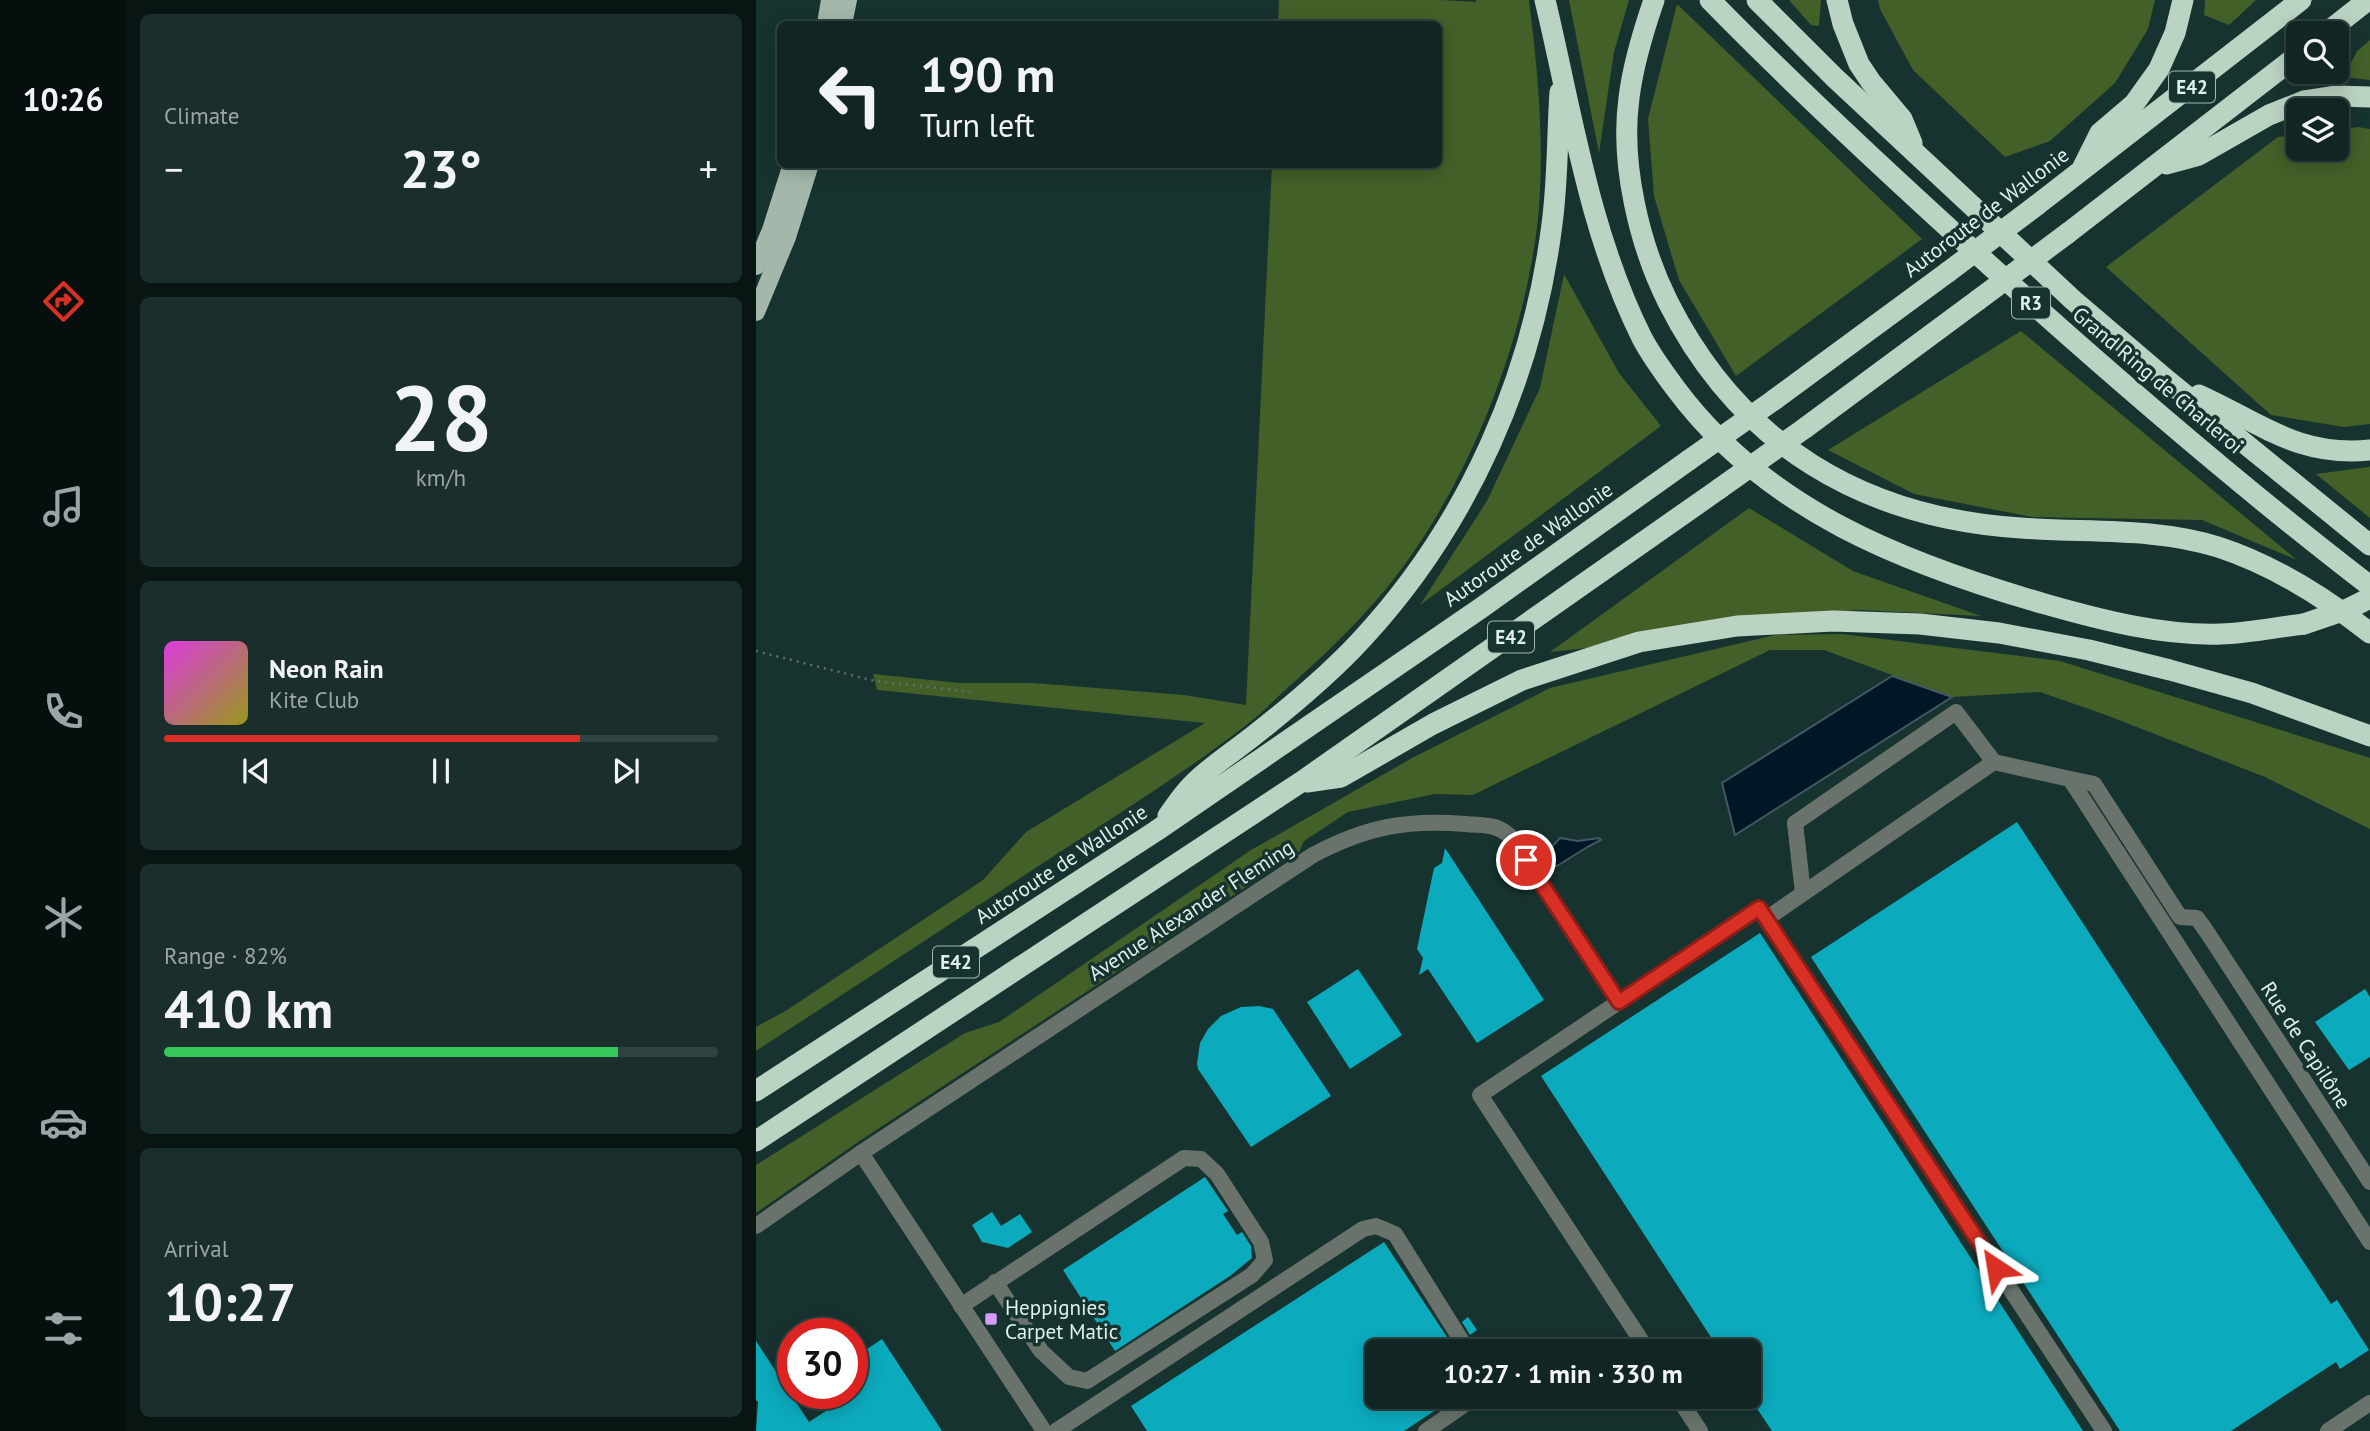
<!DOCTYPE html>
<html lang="en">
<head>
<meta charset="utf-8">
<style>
  :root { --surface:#112623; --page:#1a2e2b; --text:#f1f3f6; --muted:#9ca5a6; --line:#304341; --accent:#d93025 }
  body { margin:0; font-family:"PT Sans",sans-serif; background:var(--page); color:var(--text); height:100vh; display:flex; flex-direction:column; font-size:26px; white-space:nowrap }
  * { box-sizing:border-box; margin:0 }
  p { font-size:23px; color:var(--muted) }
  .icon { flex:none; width:38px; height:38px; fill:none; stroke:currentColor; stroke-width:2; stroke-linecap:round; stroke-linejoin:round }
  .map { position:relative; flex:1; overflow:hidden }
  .drawer { display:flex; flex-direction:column; gap:14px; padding:14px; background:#091513; width:630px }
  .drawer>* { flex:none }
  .guide { position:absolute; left:21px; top:21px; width:665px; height:147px; border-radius:10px; box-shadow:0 4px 18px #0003,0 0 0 2px var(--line); background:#112623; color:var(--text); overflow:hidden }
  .tools { position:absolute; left:1530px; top:21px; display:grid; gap:14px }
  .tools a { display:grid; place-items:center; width:63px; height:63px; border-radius:10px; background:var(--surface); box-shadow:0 4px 18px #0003,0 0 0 2px var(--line); font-size:35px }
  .speed { position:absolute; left:21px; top:1318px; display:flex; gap:14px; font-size:35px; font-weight:700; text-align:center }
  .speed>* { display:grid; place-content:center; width:91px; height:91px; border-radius:50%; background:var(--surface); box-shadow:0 4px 18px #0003,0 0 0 2px var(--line); line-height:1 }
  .speed .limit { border:10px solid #d22; background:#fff; color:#111 }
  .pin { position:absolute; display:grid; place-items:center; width:60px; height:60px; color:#fff; margin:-30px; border:4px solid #fff; border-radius:50%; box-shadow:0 2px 7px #0007 }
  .me { position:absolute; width:77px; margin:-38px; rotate:327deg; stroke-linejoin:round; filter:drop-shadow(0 0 5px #0008) }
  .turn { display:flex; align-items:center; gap:24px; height:147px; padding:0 28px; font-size:32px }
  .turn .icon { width:91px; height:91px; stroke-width:2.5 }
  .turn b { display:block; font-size:49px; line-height:60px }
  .big { font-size:52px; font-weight:700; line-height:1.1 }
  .drawer .widget { flex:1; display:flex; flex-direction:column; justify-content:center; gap:10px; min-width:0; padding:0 24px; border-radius:10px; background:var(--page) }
  .drawer .dial { align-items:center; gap:0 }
  .dial b { font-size:91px; line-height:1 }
  .song { display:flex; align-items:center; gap:21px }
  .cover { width:84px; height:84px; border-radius:10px; background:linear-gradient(135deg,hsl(300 70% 55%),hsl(60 70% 35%)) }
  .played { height:7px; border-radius:4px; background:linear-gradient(90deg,var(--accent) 75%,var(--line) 75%) }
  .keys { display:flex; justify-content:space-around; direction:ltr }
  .heat { display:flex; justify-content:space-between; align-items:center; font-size:38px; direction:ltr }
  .charge { height:10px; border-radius:5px; background:linear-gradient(90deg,#34c759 82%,var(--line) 0) }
  .trip { position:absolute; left:609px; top:1339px; width:396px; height:70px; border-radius:10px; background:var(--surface); box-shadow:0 4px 18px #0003,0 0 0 2px var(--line); font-weight:700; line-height:70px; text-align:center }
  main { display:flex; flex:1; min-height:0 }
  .menu { display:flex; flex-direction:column; width:126px; justify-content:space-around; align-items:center; background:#070f0e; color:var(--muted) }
  .menu .icon { width:49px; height:49px }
  .menu .current { color:var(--accent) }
  .menu b { font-size:32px; color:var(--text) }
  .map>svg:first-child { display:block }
  .green { fill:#426027 }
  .water { fill:#001726; stroke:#435862; stroke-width:2 }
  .building { fill:#0caabd }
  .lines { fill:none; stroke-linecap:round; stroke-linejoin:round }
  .path { stroke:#5a726e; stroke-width:2.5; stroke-dasharray:2 5; stroke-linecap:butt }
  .minor { stroke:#69736c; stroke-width:16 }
  .major { stroke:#a3b8ab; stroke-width:18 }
  .highway { stroke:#bad3c3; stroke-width:21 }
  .highway-bridge { stroke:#bad3c3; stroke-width:21 }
  .route-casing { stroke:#8d1f18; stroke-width:18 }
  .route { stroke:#d93025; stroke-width:12 }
  .poi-dot { fill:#d69bfa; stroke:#17332f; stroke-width:2.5 }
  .labels { text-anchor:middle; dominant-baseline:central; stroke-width:7; stroke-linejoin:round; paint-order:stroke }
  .shield { fill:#17332f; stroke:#a4b7b4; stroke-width:2 }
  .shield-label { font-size:19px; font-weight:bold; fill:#e0f0ed }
  .street-label { font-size:21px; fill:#e0f0ed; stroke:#17332f }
  .poi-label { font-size:21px; fill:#e0f0ed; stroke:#17332f; text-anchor:start }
</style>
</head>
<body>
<main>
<nav class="menu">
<b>10:26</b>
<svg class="icon current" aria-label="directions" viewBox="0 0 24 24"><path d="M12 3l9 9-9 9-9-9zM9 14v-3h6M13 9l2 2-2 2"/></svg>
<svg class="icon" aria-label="music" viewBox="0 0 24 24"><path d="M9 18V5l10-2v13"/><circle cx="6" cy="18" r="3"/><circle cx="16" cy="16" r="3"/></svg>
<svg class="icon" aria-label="phone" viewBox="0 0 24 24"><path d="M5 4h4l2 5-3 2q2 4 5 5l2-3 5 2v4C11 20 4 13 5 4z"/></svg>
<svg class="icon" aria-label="climate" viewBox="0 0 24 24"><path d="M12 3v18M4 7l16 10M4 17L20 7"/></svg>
<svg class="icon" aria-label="car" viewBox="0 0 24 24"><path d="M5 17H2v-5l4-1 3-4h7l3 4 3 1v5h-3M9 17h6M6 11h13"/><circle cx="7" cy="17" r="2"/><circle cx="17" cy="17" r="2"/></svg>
<svg class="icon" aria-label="filters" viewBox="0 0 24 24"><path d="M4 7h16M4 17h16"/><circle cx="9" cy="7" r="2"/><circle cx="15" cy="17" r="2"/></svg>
</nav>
<section class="drawer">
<div class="widget"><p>Climate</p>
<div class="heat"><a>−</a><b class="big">23°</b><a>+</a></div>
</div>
<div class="widget dial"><b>28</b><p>km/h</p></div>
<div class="widget">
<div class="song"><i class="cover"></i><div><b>Neon Rain</b><p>Kite Club</p></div></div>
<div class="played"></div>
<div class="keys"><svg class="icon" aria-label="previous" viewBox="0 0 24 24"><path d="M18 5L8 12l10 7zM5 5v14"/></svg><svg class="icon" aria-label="pause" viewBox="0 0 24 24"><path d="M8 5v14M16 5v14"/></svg><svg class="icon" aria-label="next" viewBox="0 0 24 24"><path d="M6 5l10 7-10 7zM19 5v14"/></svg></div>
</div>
<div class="widget"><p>Range · 82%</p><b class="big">410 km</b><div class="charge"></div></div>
<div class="widget"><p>Arrival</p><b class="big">10:27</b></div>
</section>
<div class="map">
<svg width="1614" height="1431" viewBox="0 0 1614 1431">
  <rect width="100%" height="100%" fill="#17332f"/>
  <g class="green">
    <path d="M523,0h162l35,2v-2h53c9,73 16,145 9,219 -13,119 -66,256 -138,352 -31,41 -69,78 -107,112 -16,14 -31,30 -48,43 -65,50 -136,94 -205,139 -94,62 -189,124 -284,186v-24l31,-17 196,-130 43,-48 179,-109 -328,-33 -4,-16 87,9h74l150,12 62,10 26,-540 166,-1v-140h-160z"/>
    <path d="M813,0h60l-15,52 -15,101z"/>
    <path d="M1033,0h32l-2,26 -8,-1z"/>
    <path d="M1122,0h277l-7,29 -33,54 -65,58 -45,16 -92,-87 -33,-61z"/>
    <path d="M1449,0h51l-27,25 -25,-10z"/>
    <path d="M921,4l245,235 -186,137 -57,-96 -25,-84 -6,-77z"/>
    <path d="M1614,40v40l-26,-3 13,-26z"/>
    <path d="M1602,127l12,2v295l-26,3 -73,-12 -165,-148 172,-130 20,-2v14h38v-19z"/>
    <path d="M808,274l55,99 42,53 -241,179 67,-104 53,-113z"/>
    <path d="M1265,331l276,229 -95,-40 -170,-3 -118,-23 -86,-44z"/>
    <path d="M1614,466v52l-54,-44 53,-7z"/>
    <path d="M993,508l104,63 128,45 -121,-6 -143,10 -121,27 -46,5z"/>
    <path d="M1086,634l218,27 310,97v71l-105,-52 -159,-62 -66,-23 -88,5 -128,-47h-54l-297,145 -38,-1 -87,18 -44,29 -5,11 -441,290 -102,71v-48l209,-132 34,-11 252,-172 161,-92 138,-70 225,-53z"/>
  </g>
  <g class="water">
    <path d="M1136,676l60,21 -217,138 -13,-52z"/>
    <path d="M804,838l18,3 21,-3 2,2 -12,6 -32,20 -9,-2 -5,-10 6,-4z"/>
  </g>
  <g class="building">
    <path d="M1261,822l314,482 6,-4 32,50 -29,19 -4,-7 -105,69h-111l-309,-474z"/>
    <path d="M689,848l99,152 -67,43 -49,-74 -9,6 4,-17 -6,-9 17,-81 8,-5z"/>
    <path d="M1004,933l323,498h-311l-24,-36v-44h-28l-179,-275z"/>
    <path d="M602,969l44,66 -52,34 -43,-67z"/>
    <path d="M1609,989l5,8v60l-21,13 -34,-48z"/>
    <path d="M503,1006l14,3 58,87 -80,51 -53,-78 -1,-5 3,-21 8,-14 13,-13 20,-9z"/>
    <path d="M449,1177l23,34 -5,3 14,21 5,-3 9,14 1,12 -22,18 -115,75 -52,-81z"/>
    <path d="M236,1212l9,14 19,-12 12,18 -24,16 -26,-6 -10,-17z"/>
    <path d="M628,1242l69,104 -7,5h-69v45h80l-53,35h-257l-16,-25z"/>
    <path d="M712,1317l9,13 -7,5 -8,-13z"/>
    <path d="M126,1339l60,92h-186l2,-29 -2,-2v-59l53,81 20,-13 -11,-16h34v-34z"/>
  </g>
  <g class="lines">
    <path class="path" d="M0,651l119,30 98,11"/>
    <g class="minor">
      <path d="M1314,779l24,5 86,133 17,1 10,14 163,250"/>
      <path d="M1047,893l-8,-70 161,-111 38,50"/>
      <path d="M1010,919l228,-157 76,17 300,463"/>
      <path d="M105,1153l183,278"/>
      <path d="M0,1226l105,-73 452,-298c53,-28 93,-36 152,-31 21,2 30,-1 46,13l108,165"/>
      <path d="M205,1306l223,-148 17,1 16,15 44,68 4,18 -13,15 -165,106 -18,-4 -28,-26 -46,-69"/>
      <path d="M892,1351l-168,-256 279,-187 345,523"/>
      <path d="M921,1396l23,35"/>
      <path d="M300,1431l307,-202 13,-3 19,8 73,117"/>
      <path d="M670,1431l51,-35"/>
      <path d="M1572,1431l42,-28"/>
    </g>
    <g class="major">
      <path d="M70,24l4,-24"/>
      <path d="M87,24l5,-24"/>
      <path d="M0,266l15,-36 21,-66"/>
      <path d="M0,312l31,-75 23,-73"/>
    </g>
    <g class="highway">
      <path d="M789,0c27,113 44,232 97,338 9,17 22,35 34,51 90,121 229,175 369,215 56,16 118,32 176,30 28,-1 56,-7 83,-10"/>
      <path d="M898,0c-11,32 -21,64 -25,98 -9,65 10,146 39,204 72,143 195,216 353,226 66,5 133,-1 197,19 56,18 106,50 152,86"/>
      <path d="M954,0c89,91 182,177 276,262 124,112 251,222 384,324"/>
      <path d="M1001,0l78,78 238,222 95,81 202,164"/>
      <path d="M1081,0l6,24 16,40 12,18 31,37 10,24"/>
      <path d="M1570,33l42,-33"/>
      <path d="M1410,164l33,-9 70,-40 35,-14 33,-5 33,1"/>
      <path d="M1327,167l17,-34 34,-29 25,-35 16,-36 8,-33"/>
      <path d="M1281,205l264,-205"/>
      <path d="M1312,233l230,-178"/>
      <path d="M1443,395c62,28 98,62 171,55"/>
      <path d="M1018,400l174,-128"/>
      <path d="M1049,428l173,-128"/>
      <path d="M551,782l34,-5 92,-53 89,-44 117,-38 98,-16 96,-5 87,3 79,9 90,17 81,20 82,23 118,43"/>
      <path d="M412,816c8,-11 16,-24 26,-33 17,-17 39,-31 58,-46 37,-29 80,-65 111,-99 105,-114 170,-261 189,-414 6,-43 5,-88 8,-132"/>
      <path d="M0,1091l400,-260 325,-223 208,-148"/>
      <path d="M0,1141l545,-359 418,-293"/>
    </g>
    <g class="highway-bridge">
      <path d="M1192,272l89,-67"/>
      <path d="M1222,300l90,-67"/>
      <path d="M933,460l85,-60"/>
      <path d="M963,489l86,-61"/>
      <path d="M1548,624l44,-15 22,-11"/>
    </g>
  </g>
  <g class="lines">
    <g class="route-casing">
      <path id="route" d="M770,860l93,142 140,-94 237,360"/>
    </g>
    <use href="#route" class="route"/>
  </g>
  <rect class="poi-dot" x="228" y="1312" width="14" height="14" rx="3.5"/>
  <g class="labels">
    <g class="shield">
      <rect x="1413" y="71.5" width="46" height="31" rx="5"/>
      <rect x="1256" y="287.5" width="38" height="31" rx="5"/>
      <rect x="732" y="621.5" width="46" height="31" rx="5"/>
      <rect x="177" y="946.5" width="46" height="31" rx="5"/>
    </g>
    <g class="shield-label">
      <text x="1436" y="87">E42</text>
      <text x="1275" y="303">R3</text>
      <text x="755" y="637">E42</text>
      <text x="200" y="962">E42</text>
    </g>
    <g class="street-label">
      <text transform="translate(1230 212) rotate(-37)">Autoroute de Wallonie</text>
      <text transform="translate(1402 380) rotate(40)">Grand Ring de Charleroi</text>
      <text transform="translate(772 544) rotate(-35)">Autoroute de Wallonie</text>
      <text transform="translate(305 864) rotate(-33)">Autoroute de Wallonie</text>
      <text transform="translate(435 910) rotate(-33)">Avenue Alexander Fleming</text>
      <text transform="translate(1550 1045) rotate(57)">Rue de Capilône</text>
    </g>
    <g class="poi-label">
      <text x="249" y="1307">Heppignies<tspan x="249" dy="24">Carpet Matic</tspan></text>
    </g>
  </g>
</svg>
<div class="tools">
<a><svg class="icon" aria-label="search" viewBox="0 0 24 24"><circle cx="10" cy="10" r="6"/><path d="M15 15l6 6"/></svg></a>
<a><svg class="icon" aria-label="layers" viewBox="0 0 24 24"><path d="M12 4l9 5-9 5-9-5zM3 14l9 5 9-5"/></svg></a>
</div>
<div class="speed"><div class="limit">30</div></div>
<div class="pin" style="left:770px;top:860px;background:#d93025"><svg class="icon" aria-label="arrive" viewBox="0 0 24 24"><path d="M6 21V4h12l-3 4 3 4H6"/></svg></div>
<svg class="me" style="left:1240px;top:1268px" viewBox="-20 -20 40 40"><path d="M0-17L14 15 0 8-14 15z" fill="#d93025" stroke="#fff" stroke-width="4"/></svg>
<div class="trip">10:27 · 1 min · 330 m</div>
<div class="guide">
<div class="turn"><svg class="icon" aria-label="left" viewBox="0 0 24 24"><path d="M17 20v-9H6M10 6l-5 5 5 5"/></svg><div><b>190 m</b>Turn left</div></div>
</div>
</div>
</main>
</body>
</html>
